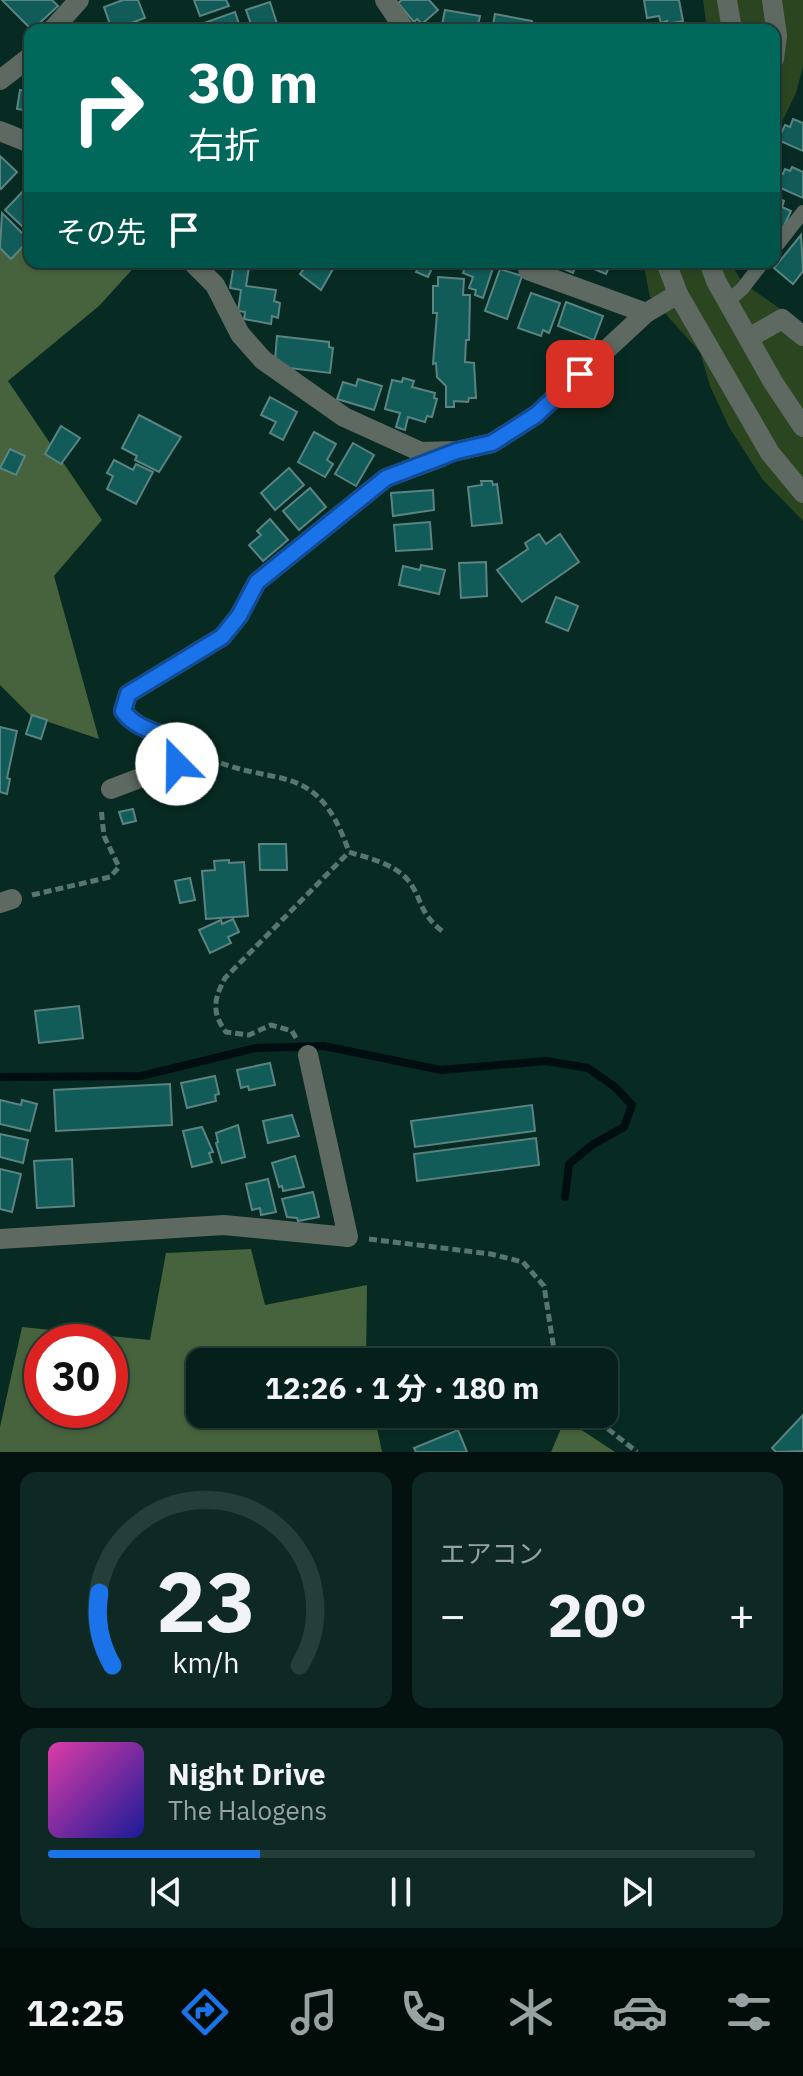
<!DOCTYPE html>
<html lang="ja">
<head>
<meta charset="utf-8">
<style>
  :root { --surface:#05201a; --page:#0e2823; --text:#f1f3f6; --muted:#97a3a2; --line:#263e39; --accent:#1a73e8 }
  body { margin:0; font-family:"IBM Plex Sans","Noto Sans JP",sans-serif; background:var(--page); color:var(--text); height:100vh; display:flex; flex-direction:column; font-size:30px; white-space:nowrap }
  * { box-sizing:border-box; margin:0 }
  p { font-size:26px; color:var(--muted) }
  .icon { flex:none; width:44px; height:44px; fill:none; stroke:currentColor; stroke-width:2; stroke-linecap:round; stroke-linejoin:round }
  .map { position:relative; height:1452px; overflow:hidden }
  .side { display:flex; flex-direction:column; gap:20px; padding:20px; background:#03120e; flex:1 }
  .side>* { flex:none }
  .guide { position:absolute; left:24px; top:24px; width:756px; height:244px; border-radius:16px; box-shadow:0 2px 6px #0004,0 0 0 2px var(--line); background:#00695c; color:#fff; overflow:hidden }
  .speed { position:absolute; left:24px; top:1324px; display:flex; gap:16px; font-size:40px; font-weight:700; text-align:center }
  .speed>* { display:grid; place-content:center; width:104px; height:104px; border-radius:50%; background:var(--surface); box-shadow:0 2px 6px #0004,0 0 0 2px var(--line); line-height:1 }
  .speed .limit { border:12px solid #d22; background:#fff; color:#111 }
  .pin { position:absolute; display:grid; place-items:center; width:68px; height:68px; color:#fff; margin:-34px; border-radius:16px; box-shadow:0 4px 12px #0006 }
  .me { position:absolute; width:88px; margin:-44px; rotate:338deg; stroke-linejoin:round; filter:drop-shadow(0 0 6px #0008) }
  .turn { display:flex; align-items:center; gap:28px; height:168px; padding:0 32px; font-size:36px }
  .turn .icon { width:104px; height:104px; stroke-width:2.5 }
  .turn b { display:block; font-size:56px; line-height:68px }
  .then { display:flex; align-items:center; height:76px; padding:0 32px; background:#0003; gap:16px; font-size:30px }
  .big { font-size:60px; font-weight:700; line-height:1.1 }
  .side .tile { flex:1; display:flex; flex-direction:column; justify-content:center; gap:12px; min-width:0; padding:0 28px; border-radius:16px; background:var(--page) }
  .side .dial { align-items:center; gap:0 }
  .dial svg { height:208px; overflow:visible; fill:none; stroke:var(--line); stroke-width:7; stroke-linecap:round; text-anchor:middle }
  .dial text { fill:var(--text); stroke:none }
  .song { display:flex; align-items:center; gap:24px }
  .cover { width:96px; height:96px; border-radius:12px; background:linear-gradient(135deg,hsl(320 70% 55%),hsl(240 70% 35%)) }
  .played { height:8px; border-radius:4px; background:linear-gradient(90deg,var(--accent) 30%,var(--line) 30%) }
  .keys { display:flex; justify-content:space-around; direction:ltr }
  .heat { display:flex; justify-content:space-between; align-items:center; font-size:44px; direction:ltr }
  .side .tiles { flex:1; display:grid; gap:20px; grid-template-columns:1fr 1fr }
  .tile:last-child { grid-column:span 2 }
  .trip { position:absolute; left:186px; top:1348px; width:432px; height:80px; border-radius:16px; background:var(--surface); box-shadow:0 2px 6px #0004,0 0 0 2px var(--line); font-weight:700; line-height:80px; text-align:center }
  .tabs { display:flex; height:128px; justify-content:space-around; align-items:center; background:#020d0a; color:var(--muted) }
  .tabs .icon { width:56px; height:56px }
  .tabs .selected { color:var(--accent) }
  .tabs b { font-size:36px; color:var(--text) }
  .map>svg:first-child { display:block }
  .green { fill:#2b4521 }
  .forest { fill:#47633d; fill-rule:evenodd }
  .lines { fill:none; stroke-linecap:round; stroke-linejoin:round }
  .stream { stroke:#000e11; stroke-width:8 }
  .building { fill:#115b59; stroke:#5b8381; stroke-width:2 }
  .path { stroke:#58766e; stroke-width:5; stroke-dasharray:8 4; stroke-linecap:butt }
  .service { stroke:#5d6961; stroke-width:14 }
  .minor { stroke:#5d6961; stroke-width:20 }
  .route-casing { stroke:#114b97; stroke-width:20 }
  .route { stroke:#1a73e8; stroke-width:14 }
</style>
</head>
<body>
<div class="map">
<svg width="803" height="1452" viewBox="0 0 803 1452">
  <rect width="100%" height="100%" fill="#072b22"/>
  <g class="green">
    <path d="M703,0h100v66l-7,27 -22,45v-108h-67z"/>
    <path d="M643,262h87l12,20 61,43v196l-40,-41 -34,-53 -19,-41 -10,-34 -50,-55z"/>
  </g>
  <g class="forest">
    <path d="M30,227v35h109l-40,44 -91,75 94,139 -48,56 45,163 -68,-23 -31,-31v-442z"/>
    <path d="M251,1249l14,56 102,-20 -1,77h-166v52h174l8,38h-382v-25l22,-100 128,13 16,-87zM110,1342v68h-68v-68z"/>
    <path d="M565,1419l50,33h-64z"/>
  </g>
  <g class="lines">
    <path class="stream" d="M0,1077l141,-1 115,-28 68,-2 117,24 105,-9 42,7 27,19 17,18 -8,22 -32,18 -23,19 -4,33"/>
  </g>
  <g class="building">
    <path d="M2,0h50l6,6 -26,24z"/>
    <path d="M123,0h15l7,18 -33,12 -8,-23z"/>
    <path d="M194,0h32l3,6 -29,10z"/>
    <path d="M402,0h27l9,10 -16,14 -5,-5 -3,3 -16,-19z"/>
    <path d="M644,0h35l4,21 -16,3v-3l-6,2 -2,-7 -12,2z"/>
    <path d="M270,2l9,28h-26l-7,-20z"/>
    <path d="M445,10l35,6 -3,14h-36z"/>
    <path d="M235,12l6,18h-38l-2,-6z"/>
    <path d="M495,14l37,7 -1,9h-39z"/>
    <path d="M20,90l10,1v20l-13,-2z"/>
    <path d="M793,119l10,4v28l-25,-11 7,-15 5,2z"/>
    <path d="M0,156l17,16 -16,17 -1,-1z"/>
    <path d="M792,167l11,5v26l-29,-13v-15l9,4 2,-5 5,2z"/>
    <path d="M30,184v37l-6,7 -19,-18z"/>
    <path d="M774,196l10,5 -2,6 9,4 -8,17 -9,-5z"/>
    <path d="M2,213l27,27 -18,19 -11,-11z"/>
    <path d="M801,235l2,36 -10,13 -19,-16z"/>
    <path d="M309,262h28l-16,28 -21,-16z"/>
    <path d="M421,262h14l-7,15 -12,-5z"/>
    <path d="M467,262h28l-12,36 -8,-3 1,-5 -7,-2 4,-11 -10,-4z"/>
    <path d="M553,262h24l-4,11 -21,-9z"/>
    <path d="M585,262h26l-5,12 -22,-9z"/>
    <path d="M234,264l15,3 -3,19 30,4 -2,11 6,2 -2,15 -6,-2 -1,8 -27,-5 1,-7 -7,-1 3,-21 -11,-2z"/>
    <path d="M500,269l22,7 -15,43 -22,-8z"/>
    <path d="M438,277l26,2 -1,16h7l-1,45h-3l-1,22 9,1 2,35h-7l-1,4 -14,-1v6h-8v-21l-9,-9 -1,-14 -3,1 4,-51h-4v-27h5z"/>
    <path d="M531,293l29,10 -11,30 -6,-3 -2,6 -23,-8z"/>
    <path d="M566,302l37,14 -9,24 -36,-14z"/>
    <path d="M277,336l52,6v5l4,1 -3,25 -49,-6 -6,-7z"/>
    <path d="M403,378l11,3 -2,6 23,6 -1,5 3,1 -5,18 -5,-1 -2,6 -17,-5 -3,13 -9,-3 4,-14 -15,-4 7,-29 10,2z"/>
    <path d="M358,379l24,7 -8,24 -37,-11 6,-17 13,4z"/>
    <path d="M270,397l27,15 -14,28 -13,-7 6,-11 -15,-7z"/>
    <path d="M139,415l42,22 -22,35 -24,-12 2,-4 -15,-8z"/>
    <path d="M61,426l19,12 -19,26 -16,-10z"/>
    <path d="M314,432l22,12 -9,16 6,4 -8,13 -27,-15z"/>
    <path d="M353,443l21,12 -18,31 -21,-12z"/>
    <path d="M10,449l15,7 -9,19 -16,-7z"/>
    <path d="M114,460l19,10 3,-6 17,8 -17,32 -29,-15 6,-13 -6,-3z"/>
    <path d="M289,468l15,17 -29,25 -14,-17z"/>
    <path d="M481,481h11l1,4 4,-1 5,39 -30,3 -4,-39 14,-2z"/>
    <path d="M310,488l16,19 -27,23 -16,-19z"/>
    <path d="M433,490l1,20 -41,6 -2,-23z"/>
    <path d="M270,519l18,21 -25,21 -14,-16 12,-10 -4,-4z"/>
    <path d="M430,522l2,27 -36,2 -2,-26z"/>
    <path d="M539,534l7,10 14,-10 19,28 -57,40 -25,-32 31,-21 -3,-6z"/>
    <path d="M486,562l1,34 -26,2 -2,-35z"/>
    <path d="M421,565l24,5 -6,24 -40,-9 4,-19 17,4z"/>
    <path d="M556,597l22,9 -10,25 -22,-9z"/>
    <path d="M32,715l15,5 -6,19 -15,-5z"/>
    <path d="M0,727l17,4 -10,47 3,1 -3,15 -7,-2z"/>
    <path d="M133,809l3,12 -13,3 -4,-12z"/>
    <path d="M259,844h27l1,26h-27z"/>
    <path d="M229,860v3l15,-1 4,54 -42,3 -4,-48 13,-1 -1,-9z"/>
    <path d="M190,878l5,22 -15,3 -5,-22z"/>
    <path d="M233,919l6,13 -11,5 3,6 -21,10 -11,-23 22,-10 1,4z"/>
    <path d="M79,1006l4,32 -44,5 -4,-32z"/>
    <path d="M270,1063l5,22 -26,5 -1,-4 -7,2 -4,-18z"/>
    <path d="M215,1076l4,18 -4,1 1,6 -29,7 -6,-25z"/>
    <path d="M170,1084l2,41 -116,6 -2,-41z"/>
    <path d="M0,1100l21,5 1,-5 15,4 -7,27 -30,-7z"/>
    <path d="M532,1105l3,26 -120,16 -4,-26z"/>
    <path d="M292,1115l7,21 -31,7 -5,-22z"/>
    <path d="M238,1125l7,32 -23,6 -6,-20 2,-1 -2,-9z"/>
    <path d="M202,1127l11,25 -4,1 3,9 -20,5 -9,-36z"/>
    <path d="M0,1134l28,6 -5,23 -23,-6z"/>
    <path d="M536,1138l3,27 -122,16 -3,-27z"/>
    <path d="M295,1156l9,31 -21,4 -1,-5 -3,1 -7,-24z"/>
    <path d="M72,1159l2,47 -37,2 -3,-47z"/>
    <path d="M0,1169l21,5 -9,38 -12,-3z"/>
    <path d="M268,1179l8,33 -15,3 -1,-7 -8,2 -6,-26z"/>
    <path d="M313,1192l6,25 -21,4 -1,-3 -10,-1 -5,-18z"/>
    <path d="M803,1415v36l-27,1 -4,-4z"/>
    <path d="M458,1430l9,22h-51l-2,-4z"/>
  </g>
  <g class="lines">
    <g class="path">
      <path d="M199,753c72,39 116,0 150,99 19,6 43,11 58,27 16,19 10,32 35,52"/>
      <path d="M32,895l78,-18 9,-10 -15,-31 -3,-28"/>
      <path d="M296,1038l-4,-7 -21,-6 -22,10 -23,-3c-15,-20 -12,-33 -1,-54l124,-126"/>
      <path d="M369,1239l122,15 32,8 21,24 12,76"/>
      <path d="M589,1414l48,38"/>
    </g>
    <g class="service">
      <path d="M774,249l29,-37"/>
      <path d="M728,301l14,-12 21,-27"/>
    </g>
    <g class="minor">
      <path d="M385,0l20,30"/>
      <path d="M727,0l5,30"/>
      <path d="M772,0l5,36 -3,23"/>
      <path d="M52,30l27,-30"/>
      <path d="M0,80l30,-23"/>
      <path d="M0,131l30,12"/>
      <path d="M192,262l23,23 25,49 23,26 81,57 77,35 36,-1 35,-8 44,-28 110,-102 32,-19"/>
      <path d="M666,262l12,32 92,159 33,40"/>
      <path d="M709,262l7,19 57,101 30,45"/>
      <path d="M528,270l118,43"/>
      <path d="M749,338l33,-19 21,17"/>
      <path d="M111,789l66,-25 3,-21c-19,-11 -44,-13 -57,-32l5,-17 94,-57 17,-21 18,-34 129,-104 56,-21"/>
      <path d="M0,903l12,-4"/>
      <path d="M0,1239l224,-14 124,12 -40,-182"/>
    </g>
  </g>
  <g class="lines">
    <g class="route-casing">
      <path id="route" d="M177,764l3,-21c-19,-11 -44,-13 -57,-32l5,-17 94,-57 17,-21 18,-34 129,-104 71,-27 35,-8 44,-28 44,-41"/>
    </g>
    <use href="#route" class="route"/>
  </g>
</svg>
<div class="speed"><div class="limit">30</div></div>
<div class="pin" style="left:580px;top:374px;background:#d93025"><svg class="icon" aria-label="arrive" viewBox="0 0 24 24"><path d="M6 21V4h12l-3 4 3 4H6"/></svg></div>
<svg class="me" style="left:177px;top:764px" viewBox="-20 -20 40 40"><circle r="19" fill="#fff"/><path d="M0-13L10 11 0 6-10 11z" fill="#1a73e8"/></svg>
<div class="trip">12:26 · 1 分 · 180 m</div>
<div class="guide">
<div class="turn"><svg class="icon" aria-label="right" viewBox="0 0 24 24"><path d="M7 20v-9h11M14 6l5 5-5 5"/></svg><div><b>30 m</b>右折</div></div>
<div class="then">その先<svg class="icon" aria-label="arrive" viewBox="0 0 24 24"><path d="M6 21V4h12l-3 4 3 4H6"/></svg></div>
</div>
</div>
<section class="side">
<div class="tiles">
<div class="tile dial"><svg viewBox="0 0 100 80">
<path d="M14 69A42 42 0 1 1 86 69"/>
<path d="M14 69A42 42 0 0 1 9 41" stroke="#1a73e8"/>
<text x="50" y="56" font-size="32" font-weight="700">23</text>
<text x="50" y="72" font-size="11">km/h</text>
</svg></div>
<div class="tile"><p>エアコン</p>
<div class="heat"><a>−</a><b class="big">20°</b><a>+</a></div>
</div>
<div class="tile">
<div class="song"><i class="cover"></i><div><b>Night Drive</b><p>The Halogens</p></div></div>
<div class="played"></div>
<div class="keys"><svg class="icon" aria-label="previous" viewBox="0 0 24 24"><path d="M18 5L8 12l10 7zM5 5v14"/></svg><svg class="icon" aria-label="pause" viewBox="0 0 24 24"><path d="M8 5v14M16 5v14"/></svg><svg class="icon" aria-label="next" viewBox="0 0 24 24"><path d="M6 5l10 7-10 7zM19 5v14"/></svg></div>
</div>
</div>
</section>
<nav class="tabs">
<b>12:25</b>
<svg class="icon selected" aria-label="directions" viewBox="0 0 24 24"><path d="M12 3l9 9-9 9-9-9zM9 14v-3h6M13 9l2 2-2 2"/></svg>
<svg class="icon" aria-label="music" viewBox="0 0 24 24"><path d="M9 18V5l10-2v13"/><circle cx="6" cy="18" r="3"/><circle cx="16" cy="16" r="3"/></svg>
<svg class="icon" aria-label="phone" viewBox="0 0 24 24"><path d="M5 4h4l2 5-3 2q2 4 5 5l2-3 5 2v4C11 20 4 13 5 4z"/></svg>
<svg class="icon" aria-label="climate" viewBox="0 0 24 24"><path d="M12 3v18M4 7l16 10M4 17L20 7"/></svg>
<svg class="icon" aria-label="car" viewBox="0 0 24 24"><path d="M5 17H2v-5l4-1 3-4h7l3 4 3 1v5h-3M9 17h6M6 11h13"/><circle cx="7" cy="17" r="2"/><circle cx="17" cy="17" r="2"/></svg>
<svg class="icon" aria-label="filters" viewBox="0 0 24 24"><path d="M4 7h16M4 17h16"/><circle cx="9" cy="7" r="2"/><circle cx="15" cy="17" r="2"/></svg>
</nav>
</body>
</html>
